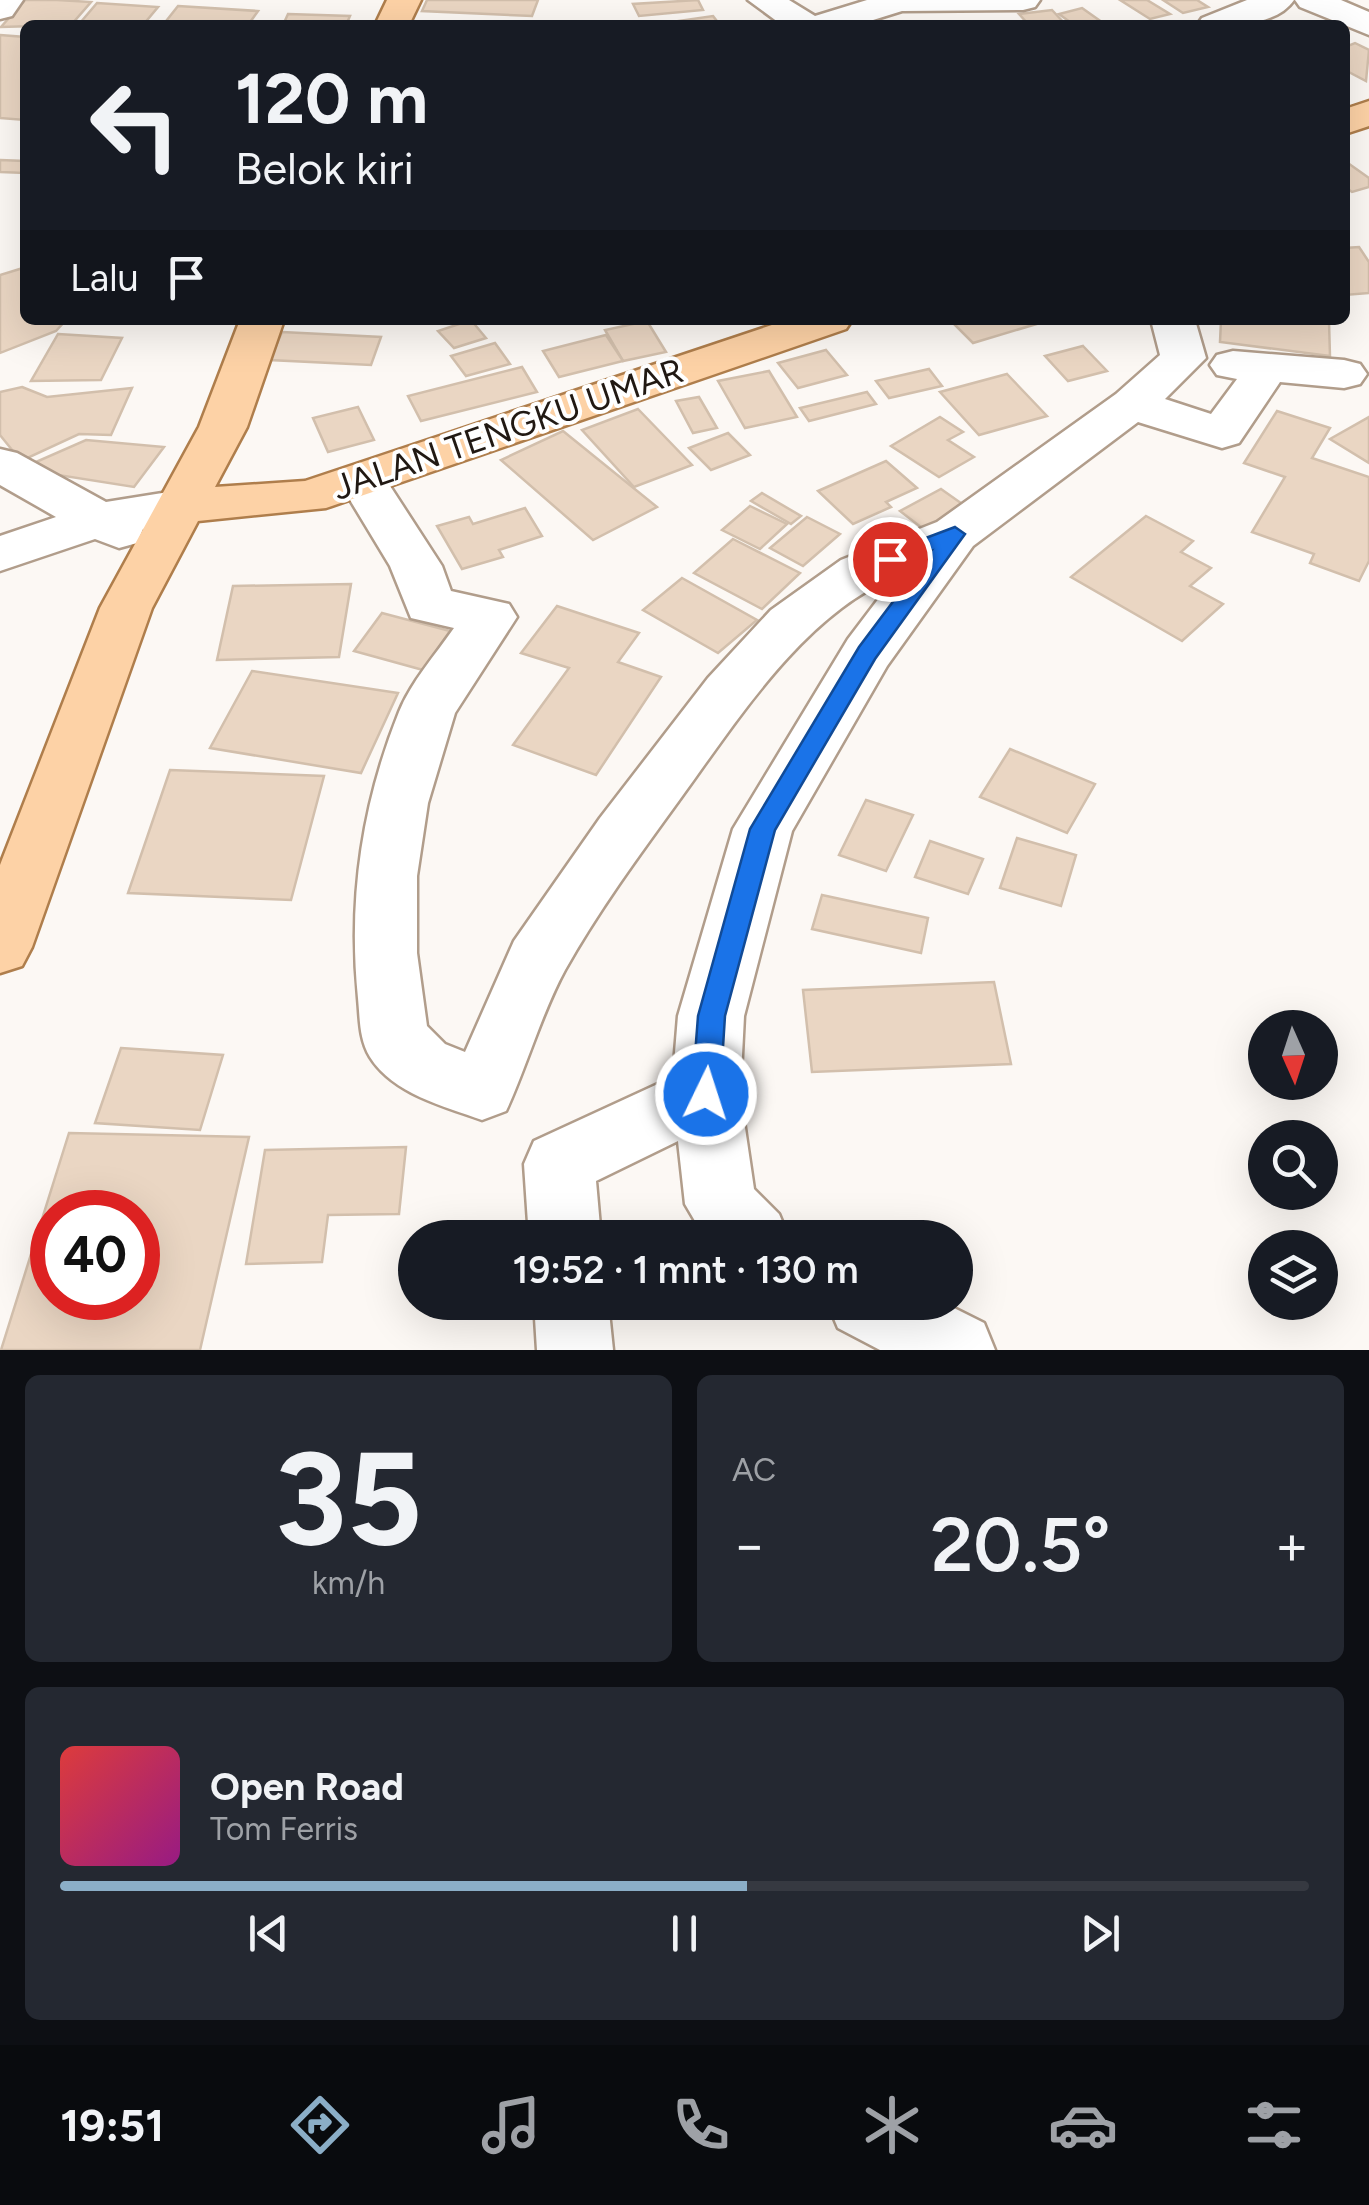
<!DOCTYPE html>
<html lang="id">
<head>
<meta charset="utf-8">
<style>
  :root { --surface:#171b24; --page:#242831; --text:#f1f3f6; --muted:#9ea1a6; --line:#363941; --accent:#8baec7 }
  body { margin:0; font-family:Figtree,sans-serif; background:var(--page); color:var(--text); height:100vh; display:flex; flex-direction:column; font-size:38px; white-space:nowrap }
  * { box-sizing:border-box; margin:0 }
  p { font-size:32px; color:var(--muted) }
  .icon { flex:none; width:55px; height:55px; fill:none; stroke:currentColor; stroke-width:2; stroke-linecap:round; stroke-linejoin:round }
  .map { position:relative; height:1350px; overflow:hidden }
  .sheet { display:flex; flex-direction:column; gap:25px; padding:25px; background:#0d0f14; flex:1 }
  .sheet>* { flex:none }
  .hud { position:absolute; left:20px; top:20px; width:1330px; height:305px; border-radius:15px; box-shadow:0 10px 40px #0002; background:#171b24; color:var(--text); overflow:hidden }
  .needle { width:65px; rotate:177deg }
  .controls { position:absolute; left:1248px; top:1010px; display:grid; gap:20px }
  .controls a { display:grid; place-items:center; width:90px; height:90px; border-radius:50%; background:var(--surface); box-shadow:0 10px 40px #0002; font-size:50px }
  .speed { position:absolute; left:30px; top:1190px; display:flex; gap:20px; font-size:50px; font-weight:700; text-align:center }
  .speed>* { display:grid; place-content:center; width:130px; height:130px; border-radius:50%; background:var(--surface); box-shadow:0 10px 40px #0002; line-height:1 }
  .speed .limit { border:15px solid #d22; background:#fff; color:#111 }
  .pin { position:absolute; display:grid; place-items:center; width:85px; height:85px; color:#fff; margin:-42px; border:5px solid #fff; border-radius:50%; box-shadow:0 2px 10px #0007 }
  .me { position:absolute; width:110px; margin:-55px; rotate:4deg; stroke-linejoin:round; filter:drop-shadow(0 0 8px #0008) }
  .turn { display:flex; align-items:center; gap:35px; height:210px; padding:0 50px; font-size:45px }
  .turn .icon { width:130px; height:130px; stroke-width:2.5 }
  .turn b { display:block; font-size:70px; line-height:85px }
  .then { display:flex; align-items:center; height:95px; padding:0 50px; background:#0003; gap:20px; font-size:38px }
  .big { font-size:75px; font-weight:600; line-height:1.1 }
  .sheet .card { flex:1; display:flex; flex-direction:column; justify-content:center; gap:15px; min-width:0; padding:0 35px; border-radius:15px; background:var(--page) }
  .sheet .dial { align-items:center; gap:0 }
  .dial b { font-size:130px; line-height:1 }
  .song { display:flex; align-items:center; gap:30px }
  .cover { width:120px; height:120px; border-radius:15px; background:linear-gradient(135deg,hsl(0 70% 55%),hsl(310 70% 35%)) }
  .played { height:10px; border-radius:5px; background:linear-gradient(90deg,var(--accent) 55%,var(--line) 55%) }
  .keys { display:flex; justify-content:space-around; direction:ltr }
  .heat { display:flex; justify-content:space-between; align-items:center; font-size:55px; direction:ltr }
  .sheet .tiles { flex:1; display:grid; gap:25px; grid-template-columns:1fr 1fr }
  .card:last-child { grid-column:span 2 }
  .trip { position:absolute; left:398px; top:1220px; width:575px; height:100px; border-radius:50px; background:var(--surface); box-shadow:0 10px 40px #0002; font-weight:600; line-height:100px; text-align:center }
  .tabs { display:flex; height:160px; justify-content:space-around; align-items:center; background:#090b0e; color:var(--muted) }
  .tabs .icon { width:70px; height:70px }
  .tabs .on { color:var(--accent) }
  .tabs b { font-size:45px; color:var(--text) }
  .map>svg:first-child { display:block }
  .building { fill:#ead6c3; stroke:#d2bfac; stroke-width:2.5; fill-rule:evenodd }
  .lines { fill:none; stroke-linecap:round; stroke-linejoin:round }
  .minor-casing { stroke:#b19d8b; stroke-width:5 }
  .major-casing { stroke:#af7e4c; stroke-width:5 }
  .minor { fill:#fff; fill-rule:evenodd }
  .major { fill:#fdd2a6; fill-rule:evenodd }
  .route { fill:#1a73e8; stroke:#114b97; stroke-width:2.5 }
  .labels { text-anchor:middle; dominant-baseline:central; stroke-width:8; stroke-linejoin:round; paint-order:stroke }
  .street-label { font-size:35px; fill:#211913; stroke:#fff }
</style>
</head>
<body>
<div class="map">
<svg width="1369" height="1350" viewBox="0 0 1369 1350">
  <rect width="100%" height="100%" fill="#fcf8f4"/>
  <g class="building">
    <path d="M25,0h32l34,2 -20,23 -70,2z"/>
    <path d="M427,0h111l-6,16 -110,-5z"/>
    <path d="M698,0l5,10 -64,6 -6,-12z"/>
    <path d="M1120,0h27l23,14 -20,5z"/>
    <path d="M1163,0h34l11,7 -25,6z"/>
    <path d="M97,3l61,4 -15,18 -63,-2z"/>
    <path d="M178,6l80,5 -10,14h-85z"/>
    <path d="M1082,8l24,17h-32l-15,-11z"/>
    <path d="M1052,10l14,15h-37l-10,-11z"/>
    <path d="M288,14l62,2 -4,9h-63z"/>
    <path d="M713,16l7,9h-69z"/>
    <path d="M0,35l25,2v83l-25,-2z"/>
    <path d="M1355,43l14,7 -3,31 -21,-11v-23z"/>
    <path d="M0,160l25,1v12l-25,-1z"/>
    <path d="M1345,161l24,17v9l-17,5 -7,-5z"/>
    <path d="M1359,247l10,15v31l-24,2v-47z"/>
    <path d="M23,268l2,52h41l-10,11 -56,22v-78z"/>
    <path d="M471,320l15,18 -32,10 -16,-17z"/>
    <path d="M950,320h100l-77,23z"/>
    <path d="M1221,320l108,1 1,35 -110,-14z"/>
    <path d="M647,321l19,31 -43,9 -18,-31z"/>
    <path d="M282,332l99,5 -10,28 -101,-5z"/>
    <path d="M58,334l64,4 -21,42 -70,1z"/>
    <path d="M606,335l17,26 -64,16 -16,-26z"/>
    <path d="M495,343l15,21 -44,12 -15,-20z"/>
    <path d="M1083,346l24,25 -39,10 -23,-25z"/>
    <path d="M826,350l21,25 -49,13 -20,-25z"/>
    <path d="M522,367l15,25 -116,29 -13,-25z"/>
    <path d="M929,369l13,17 -53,12 -13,-17z"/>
    <path d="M769,371l28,46 -52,11 -27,-47z"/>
    <path d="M1007,374l40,42 -68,19 -39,-43z"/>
    <path d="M22,387l25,10 85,-9 -21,47 -32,-1 -58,27 -21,-26v-43z"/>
    <path d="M867,392l9,12 -67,17 -9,-13z"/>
    <path d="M699,397l18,31 -24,5 -17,-32z"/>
    <path d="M358,407l16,33 -46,12 -15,-34z"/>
    <path d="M638,409l54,56 -58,22 -52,-57z"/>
    <path d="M1277,411l53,17 -18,30 57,19v84l-10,20 -49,-18 4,-9 -62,-22 33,-55 -41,-14z"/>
    <path d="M940,417l23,15 -15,8 26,17 -35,20 -48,-31z"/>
    <path d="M1369,417v46l-39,-24z"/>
    <path d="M563,431l94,76 -64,33 -92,-80z"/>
    <path d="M728,433l22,22 -39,15 -22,-22z"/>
    <path d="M86,440l78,7 -30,40 -114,-18z"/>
    <path d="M886,461l31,27 -31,14 5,5 -38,17 -35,-33z"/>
    <path d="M941,489l27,19 -42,23 -26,-20z"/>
    <path d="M762,493l39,23 -10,8 -40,-23z"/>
    <path d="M750,506l37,18 -27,25 -38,-19z"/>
    <path d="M525,508l17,28 -43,14 4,7 -41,12 -25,-43 32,-9 4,7z"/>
    <path d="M1146,516l47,25 -12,11 30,16 -21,18 33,18 -41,37 -111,-64z"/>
    <path d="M807,517l33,17 -37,32 -33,-18z"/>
    <path d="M733,539l67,34 -38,36 -68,-36z"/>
    <path d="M682,578l75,42 -39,33 -75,-43z"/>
    <path d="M351,584l-12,73 -122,3 16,-74z"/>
    <path d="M557,606l82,27 -21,29 43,15 -65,98 -83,-30 56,-77 -48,-15z"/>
    <path d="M382,613l68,18 -27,39 -69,-19z"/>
    <path d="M252,671l146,22 -37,80 -151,-25z"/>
    <path d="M1010,749l85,35 -28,49 -87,-36z"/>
    <path d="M170,770l154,6 -33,124 -163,-7z"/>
    <path d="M866,800l47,15 -27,56 -47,-16z"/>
    <path d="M1017,838l59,17 -15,51 -61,-18z"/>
    <path d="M930,841l53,18 -15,35 -53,-17z"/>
    <path d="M822,895l106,23 -7,35 -109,-24z"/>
    <path d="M994,982l17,82 -199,8 -9,-82z"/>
    <path d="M121,1048l102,7 -23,75 -105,-7z"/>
    <path d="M69,1133l180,4 -49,213h-199zM52,1212h86v86h-86z"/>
    <path d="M406,1147l-7,67 -71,1 -6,47 -76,2 19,-114z"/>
  </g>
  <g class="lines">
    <g class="minor-casing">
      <g id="minor">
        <path d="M0,0h23l-11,16 -12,3z"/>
        <path d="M748,0h41l26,16 52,-16h173l-5,7 -12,3 -121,1 -45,14h-75z"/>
        <path d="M1247,0h47c-19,28 -68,25 -97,25l5,-7z"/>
        <path d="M1295,0h46l28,12v23l-69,-28z"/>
        <path d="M1151,320h44l11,38 -41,41 46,15 26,-35 -20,-4 -7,-10 7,-10 16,-4 111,9 16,4 7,10 -7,10 -16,4 -64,-6 -41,61 -17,5 -84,-26 -165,124 -86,120 -95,165 -48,185 -4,78 14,95 25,25 10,24h-84l-20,-34 -7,-63 -82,40 5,57h-72l-5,-74 10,-23 139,-64 5,-61 55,-187 115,-190 47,-62c-91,37 -159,145 -215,222 -40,55 -82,112 -115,171 -24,44 -38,96 -59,141l-24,9c-38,-14 -89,-26 -112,-63 -11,-18 -10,-39 -12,-59 -10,-99 4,-194 41,-286 12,-30 37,-58 55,-84l-43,-10 -21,-52 -52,-86 7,-11 17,-5 17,5 63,97 9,25 58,13 8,13 -62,96 -27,90 -11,73v77l10,73 18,18 20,8 49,-111 86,-123 108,-140 63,-68 70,-50 96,-38 179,-128 44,-39z"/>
        <path d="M0,449l17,4 89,49 75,-12 18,5 7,11 -7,11 -56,12 -6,14 -18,5 -24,-9 -95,32v-35l56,-19 -56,-32z"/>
        <path d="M534,1302h74l5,48h-76z"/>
        <path d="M827,1302h115l42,21 11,27h-115l-42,-22z"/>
      </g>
    </g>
    <g class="major-casing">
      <g id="major">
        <path d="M387,0h34l-12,25h-34z"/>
        <path d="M1369,101v25l-24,8v-25z"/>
        <path d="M240,320h44l-37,107 -32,60 90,-6 482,-161h65l-6,9 -520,179 -128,13 -46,87 -120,339 -10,19 -22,7v-108l100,-257 99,-181z"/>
      </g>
    </g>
    <use href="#minor" class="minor"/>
    <use href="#major" class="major"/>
  </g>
  <path class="route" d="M955,527l10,7 -90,125 -100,171 -50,186 -5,78 -4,9 -10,4 -10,-4 -4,-9 6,-78 52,-187 109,-182 72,-96 -41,15 -7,-2 -3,-5 3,-5z"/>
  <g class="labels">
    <g class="street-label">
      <text transform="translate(508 429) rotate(-19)">JALAN TENGKU UMAR</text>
    </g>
  </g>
</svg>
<div class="controls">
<a><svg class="needle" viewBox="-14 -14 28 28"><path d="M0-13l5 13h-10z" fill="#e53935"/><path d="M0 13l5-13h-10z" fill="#9ea1a6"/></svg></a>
<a><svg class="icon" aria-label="search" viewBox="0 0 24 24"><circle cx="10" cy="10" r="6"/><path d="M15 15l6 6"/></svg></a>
<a><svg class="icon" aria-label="layers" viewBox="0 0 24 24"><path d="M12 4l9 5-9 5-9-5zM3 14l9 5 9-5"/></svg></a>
</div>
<div class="speed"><div class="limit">40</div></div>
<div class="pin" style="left:890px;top:559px;background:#d93025"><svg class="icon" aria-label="arrive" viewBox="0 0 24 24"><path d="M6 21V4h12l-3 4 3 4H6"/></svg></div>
<svg class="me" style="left:706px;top:1094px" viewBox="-20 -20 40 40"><circle r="17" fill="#1a73e8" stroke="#fff" stroke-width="3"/><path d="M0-11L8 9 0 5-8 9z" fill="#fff"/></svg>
<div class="trip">19:52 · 1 mnt · 130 m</div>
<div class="hud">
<div class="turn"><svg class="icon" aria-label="left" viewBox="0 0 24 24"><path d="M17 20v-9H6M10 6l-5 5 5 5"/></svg><div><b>120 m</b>Belok kiri</div></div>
<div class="then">Lalu<svg class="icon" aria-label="arrive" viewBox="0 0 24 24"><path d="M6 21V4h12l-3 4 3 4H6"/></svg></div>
</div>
</div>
<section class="sheet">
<div class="tiles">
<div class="card dial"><b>35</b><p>km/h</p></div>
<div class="card"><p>AC</p>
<div class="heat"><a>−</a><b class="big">20.5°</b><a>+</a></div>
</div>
<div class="card">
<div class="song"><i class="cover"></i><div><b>Open Road</b><p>Tom Ferris</p></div></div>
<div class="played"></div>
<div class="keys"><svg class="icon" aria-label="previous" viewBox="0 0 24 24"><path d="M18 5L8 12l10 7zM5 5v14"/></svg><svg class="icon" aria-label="pause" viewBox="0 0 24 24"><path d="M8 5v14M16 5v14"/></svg><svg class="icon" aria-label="next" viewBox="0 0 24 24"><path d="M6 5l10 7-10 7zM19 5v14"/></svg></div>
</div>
</div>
</section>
<nav class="tabs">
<b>19:51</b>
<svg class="icon on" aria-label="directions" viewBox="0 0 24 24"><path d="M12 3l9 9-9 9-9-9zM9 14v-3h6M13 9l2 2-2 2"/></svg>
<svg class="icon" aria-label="music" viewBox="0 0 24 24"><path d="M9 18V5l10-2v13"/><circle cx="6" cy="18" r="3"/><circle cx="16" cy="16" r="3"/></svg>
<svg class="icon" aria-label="phone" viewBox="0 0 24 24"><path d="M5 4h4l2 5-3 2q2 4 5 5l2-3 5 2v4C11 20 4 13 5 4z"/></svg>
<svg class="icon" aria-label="climate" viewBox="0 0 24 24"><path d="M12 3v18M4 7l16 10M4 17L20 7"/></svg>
<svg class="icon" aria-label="car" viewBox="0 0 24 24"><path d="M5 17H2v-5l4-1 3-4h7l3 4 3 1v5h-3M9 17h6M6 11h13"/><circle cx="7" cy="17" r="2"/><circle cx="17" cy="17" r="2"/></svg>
<svg class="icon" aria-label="filters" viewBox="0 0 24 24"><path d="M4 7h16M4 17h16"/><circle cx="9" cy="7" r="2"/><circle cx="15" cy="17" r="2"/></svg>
</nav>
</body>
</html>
